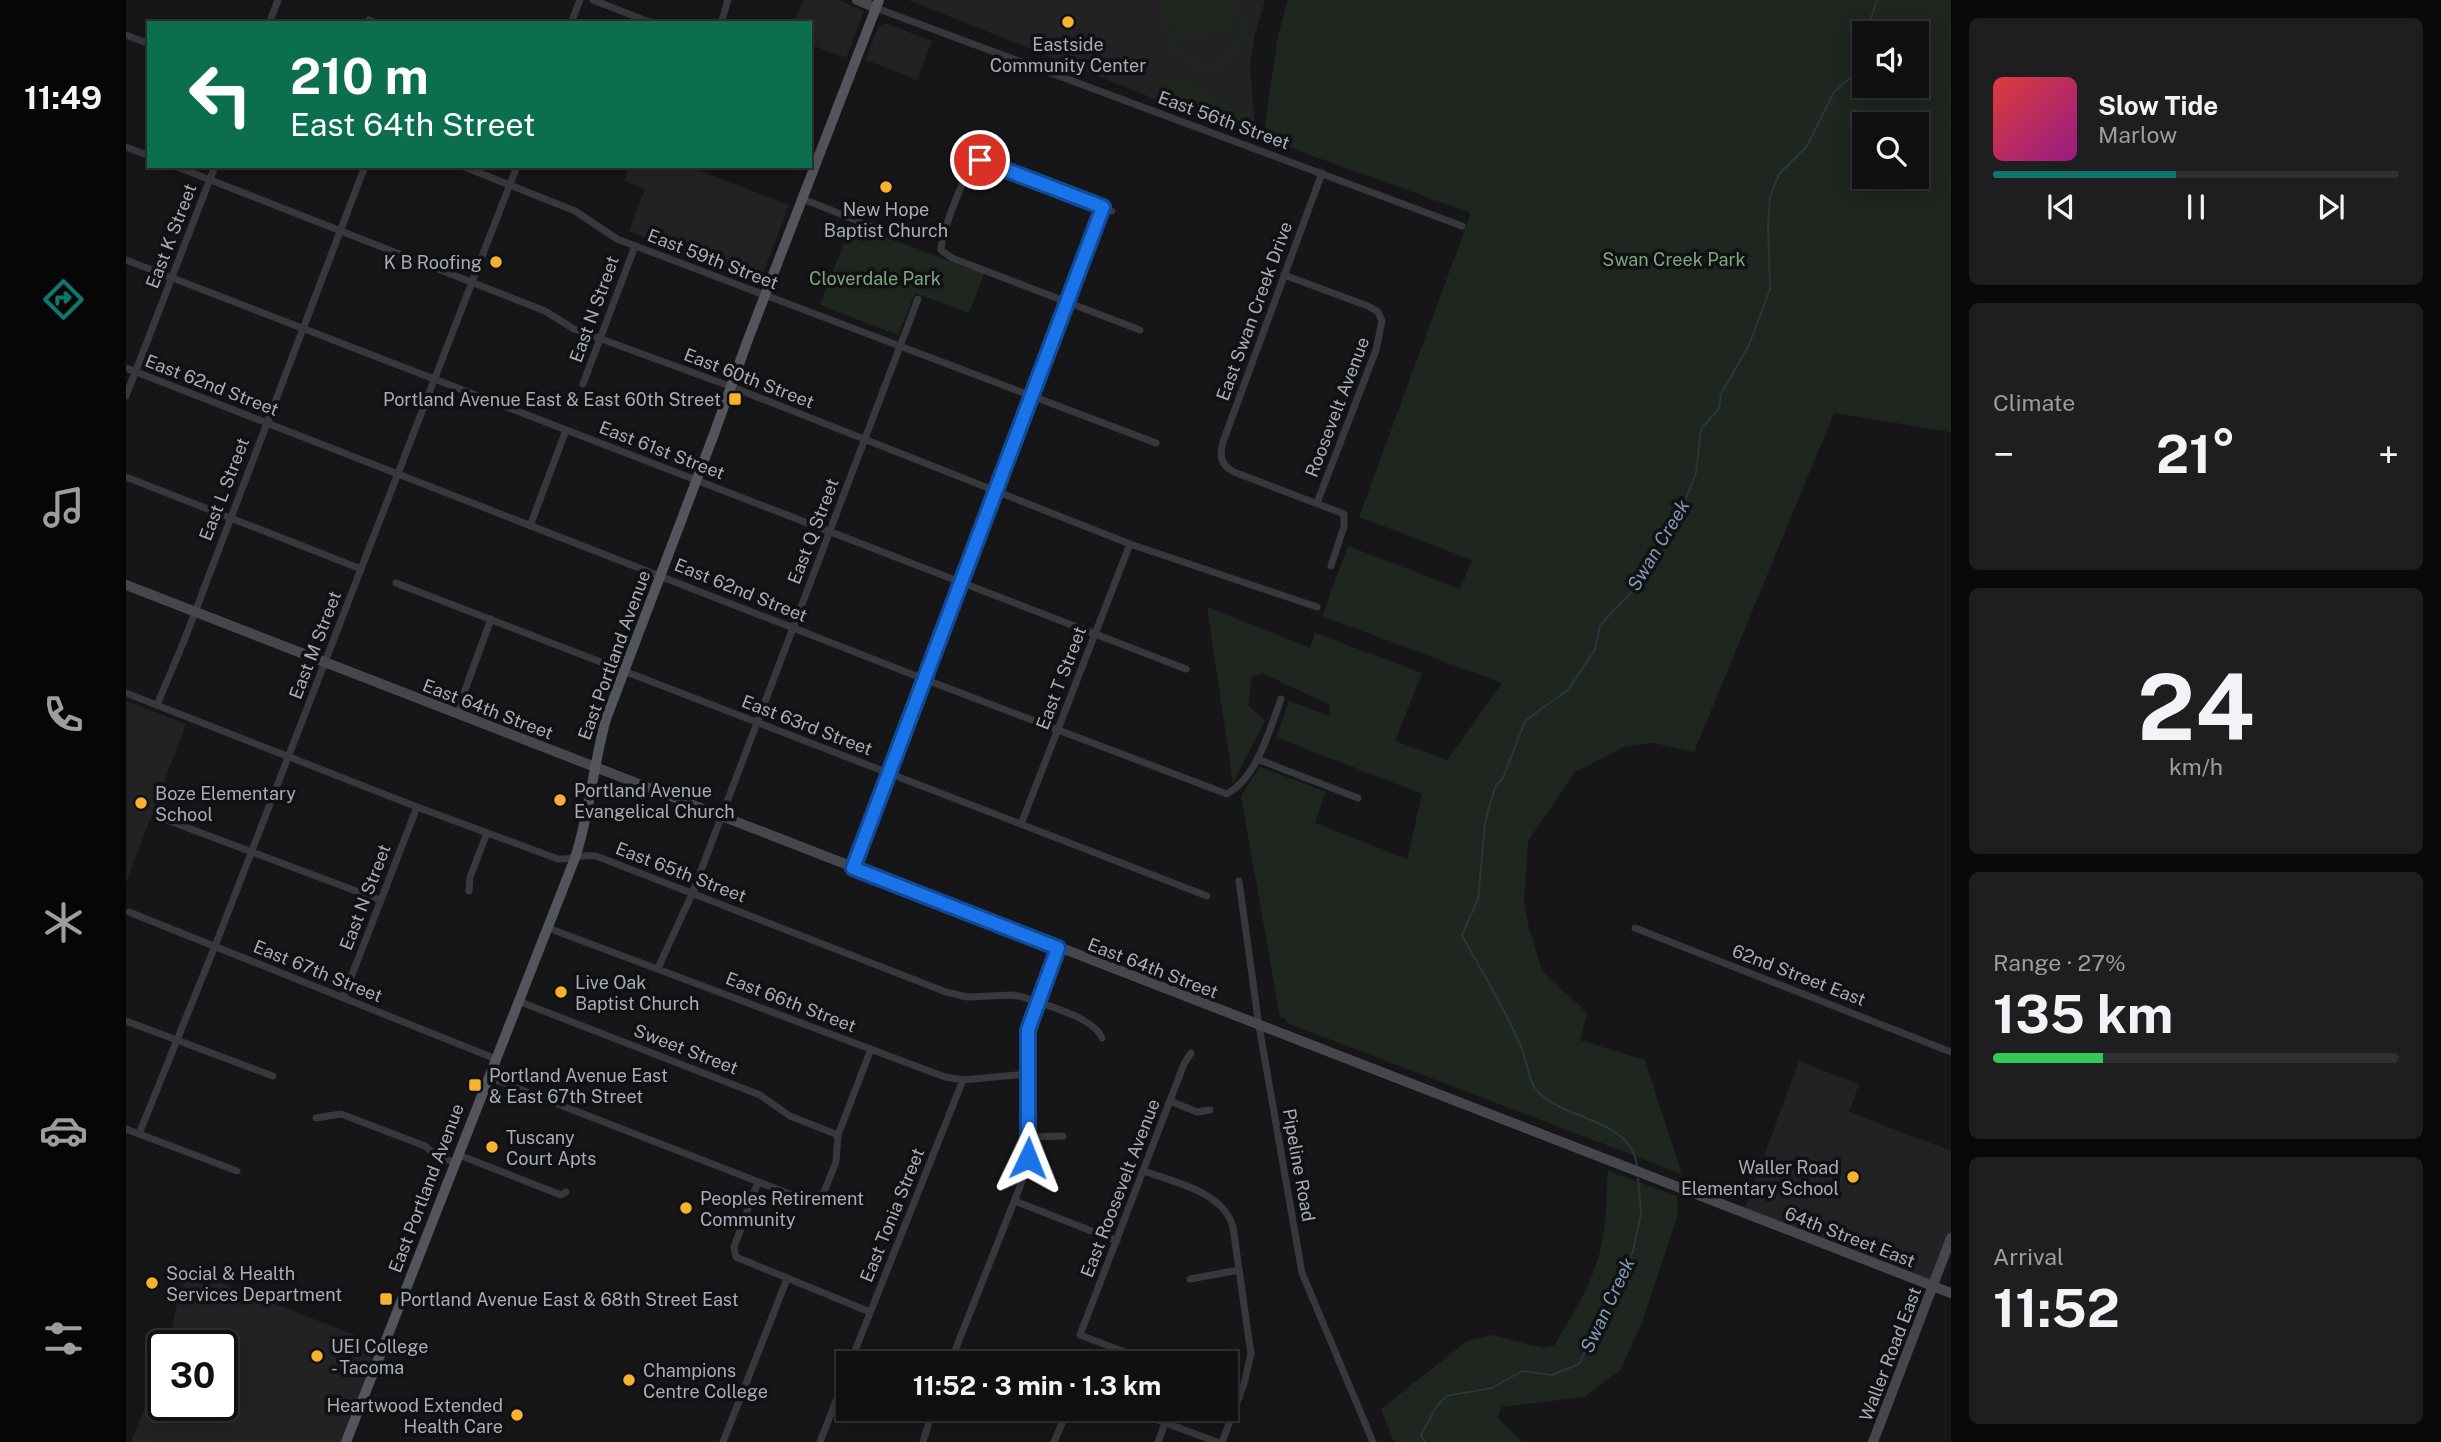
<!DOCTYPE html>
<html lang="en">
<head>
<meta charset="utf-8">
<style>
  :root { --surface:#101012; --page:#1e1e20; --text:#f1f3f6; --muted:#9c9d9f; --line:#303032; --accent:#0f766e }
  body { margin:0; font-family:"Public Sans",sans-serif; background:var(--page); color:var(--text); height:100vh; display:flex; flex-direction:column; font-size:26px; white-space:nowrap }
  * { box-sizing:border-box; margin:0 }
  p { font-size:23px; color:var(--muted) }
  .icon { flex:none; width:38px; height:38px; fill:none; stroke:currentColor; stroke-width:2; stroke-linecap:round; stroke-linejoin:round }
  .map { position:relative; flex:1; overflow:hidden }
  .panel { display:flex; flex-direction:column; gap:18px; padding:18px; background:#09090a; width:490px }
  .panel>* { flex:none }
  .top-card { position:absolute; left:21px; top:21px; width:665px; height:147px; border-radius:0px; box-shadow:0 4px 18px #0003,0 0 0 2px var(--line); background:#0b6e4f; color:#fff; overflow:hidden }
  .buttons { position:absolute; left:1726px; top:21px; display:grid; gap:14px }
  .buttons a { display:grid; place-items:center; width:77px; height:77px; border-radius:0px; background:var(--surface); box-shadow:0 4px 18px #0003,0 0 0 2px var(--line); font-size:35px }
  .speed { position:absolute; left:21px; top:1330px; display:flex; gap:14px; font-size:35px; font-weight:700; text-align:center }
  .speed>* { display:grid; place-content:center; width:91px; height:91px; border-radius:50%; background:var(--surface); box-shadow:0 4px 18px #0003,0 0 0 2px var(--line); line-height:1 }
  .speed .limit { border:4px solid #111; border-radius:10px; background:#fff; color:#111 }
  .pin { position:absolute; display:grid; place-items:center; width:60px; height:60px; color:#fff; margin:-30px; border:4px solid #fff; border-radius:50%; box-shadow:0 2px 7px #0007 }
  .me { position:absolute; width:77px; margin:-38px; rotate:2deg; stroke-linejoin:round; filter:drop-shadow(0 0 5px #0008) }
  .turn { display:flex; align-items:center; gap:24px; height:147px; padding:0 28px; font-size:32px }
  .turn .icon { width:91px; height:91px; stroke-width:2.5 }
  .turn b { display:block; font-size:49px; line-height:60px }
  .big { font-size:52px; font-weight:700; line-height:1.1 }
  .panel .widget { flex:1; display:flex; flex-direction:column; justify-content:center; gap:10px; min-width:0; padding:0 24px; border-radius:10px; background:var(--page) }
  .panel .dial { align-items:center; gap:0 }
  .dial b { font-size:91px; line-height:1 }
  .song { display:flex; align-items:center; gap:21px }
  .cover { width:84px; height:84px; border-radius:10px; background:linear-gradient(135deg,hsl(0 70% 55%),hsl(310 70% 35%)) }
  .played { height:7px; border-radius:4px; background:linear-gradient(90deg,var(--accent) 45%,var(--line) 45%) }
  .keys { display:flex; justify-content:space-around; direction:ltr }
  .heat { display:flex; justify-content:space-between; align-items:center; font-size:38px; direction:ltr }
  .charge { height:10px; border-radius:5px; background:linear-gradient(90deg,#34c759 27%,var(--line) 0) }
  .trip { position:absolute; left:710px; top:1351px; width:402px; height:70px; border-radius:0px; background:var(--surface); box-shadow:0 4px 18px #0003,0 0 0 2px var(--line); font-weight:700; line-height:70px; text-align:center }
  main { display:flex; flex:1; min-height:0 }
  .dock { display:flex; flex-direction:column; width:126px; justify-content:space-around; align-items:center; background:#060607; color:var(--muted) }
  .dock .icon { width:49px; height:49px }
  .dock .on { color:var(--accent) }
  .dock b { font-size:32px; color:var(--text) }
  .map>svg:first-child { display:block }
  .built { fill:#222225 }
  .green { fill:#1e261f; fill-rule:evenodd }
  .lines { fill:none; stroke-linecap:round; stroke-linejoin:round }
  .stream { stroke:#2b353c; stroke-width:2 }
  .street { stroke:#37383d; stroke-width:7 }
  .secondary { stroke:#45474d; stroke-width:10 }
  .primary { stroke:#53555c; stroke-width:10 }
  .route-casing { stroke:#114b97; stroke-width:18 }
  .route { stroke:#1a73e8; stroke-width:12 }
  .poi-dot { fill:#f7b32f; stroke:#111113; stroke-width:2.5 }
  .labels { text-anchor:middle; dominant-baseline:central; stroke-width:7; stroke-linejoin:round; paint-order:stroke }
  .poi-label { font-size:18px; fill:#a7adb8; stroke:#111113; text-anchor:start }
  .street-label { font-size:18px; fill:#a7adb8; stroke:#111113 }
  .park-label { font-size:18px; fill:#7ea480; stroke:#111113 }
  .water-label { font-size:19px; font-style:italic; fill:#7d9bb4; stroke:#111113 }
</style>
</head>
<body>
<main>
<nav class="dock">
<b>11:49</b>
<svg class="icon on" aria-label="directions" viewBox="0 0 24 24"><path d="M12 3l9 9-9 9-9-9zM9 14v-3h6M13 9l2 2-2 2"/></svg>
<svg class="icon" aria-label="music" viewBox="0 0 24 24"><path d="M9 18V5l10-2v13"/><circle cx="6" cy="18" r="3"/><circle cx="16" cy="16" r="3"/></svg>
<svg class="icon" aria-label="phone" viewBox="0 0 24 24"><path d="M5 4h4l2 5-3 2q2 4 5 5l2-3 5 2v4C11 20 4 13 5 4z"/></svg>
<svg class="icon" aria-label="climate" viewBox="0 0 24 24"><path d="M12 3v18M4 7l16 10M4 17L20 7"/></svg>
<svg class="icon" aria-label="car" viewBox="0 0 24 24"><path d="M5 17H2v-5l4-1 3-4h7l3 4 3 1v5h-3M9 17h6M6 11h13"/><circle cx="7" cy="17" r="2"/><circle cx="17" cy="17" r="2"/></svg>
<svg class="icon" aria-label="filters" viewBox="0 0 24 24"><path d="M4 7h16M4 17h16"/><circle cx="9" cy="7" r="2"/><circle cx="15" cy="17" r="2"/></svg>
</nav>
<div class="map">
<svg width="1825" height="1442" viewBox="0 0 1825 1442">
  <rect width="100%" height="100%" fill="#161618"/>
  <g class="built">
    <path d="M677,0h34l27,11 -18,47 -36,-13v-22h-16z"/>
    <path d="M782,0h357l-10,34 -5,30 4,53 -67,-39 -31,-5 4,28z"/>
    <path d="M759,23l47,18 -15,39 -51,-20 12,-33z"/>
    <path d="M504,166h58l101,39 -29,76 -131,-50 16,-42 -21,-8z"/>
    <path d="M0,701l60,23 -60,159z"/>
    <path d="M1673,1061l60,23 -10,28 102,39v87l-18,48 -190,-73z"/>
    <path d="M62,1270l195,76 -37,96h-215l32,-83v46h59v-59h-54l11,-50z"/>
  </g>
  <g class="green">
    <path d="M1035,0h8c2,14 2,31 7,44 13,26 53,23 60,-5 3,-12 -1,-27 -3,-39h7c3,14 7,29 3,43 -12,32 -57,36 -73,5 -7,-14 -7,-33 -9,-48z"/>
    <path d="M1044,0h61l4,31 -59,8z"/>
    <path d="M1162,0h663v432l-117,-19 -140,339 -41,-9 -29,4 -49,25 -47,69 -4,62 5,25 14,44 44,41 -7,27 65,20 37,114 -395,-151 -1,-4 -6,-2 -39,-221 19,-29 66,25 -11,31 92,36 15,-65 -146,-57 13,-36 40,15 1,-11 -68,-32 -10,4 -4,28 17,16 -32,62 -26,-176 103,41 5,-15 107,40 -27,68 52,19 55,-77 -180,-67 26,-70 112,43 12,-29 -113,-43 112,-304 -208,-75 15,-103zM1738,33h52v53h-52zM1738,124h52v53h-52z"/>
    <path d="M1030,73l31,5 67,39v19l-94,-35z"/>
    <path d="M725,224l133,50 -15,39 -54,-20 -17,42 -78,-30z"/>
    <path d="M1482,1171l69,25 1,18 -35,106 -22,49 -37,28 -83,10 -3,11 24,24h-128l-13,-33 86,-68 25,-6 51,13 11,-3c21,-33 43,-69 49,-109 4,-21 3,-44 5,-65z"/>
  </g>
  <g class="lines">
    <g class="stream">
      <path d="M1740,33l11,-33"/>
      <path d="M1511,1166c-5,-46 -70,-46 -98,-73 -10,-9 -12,-31 -17,-44 -16,-39 -40,-77 -60,-114l16,-36 7,-76 10,-36 8,-9 22,-57 44,-32 26,-39 5,-25 40,-42 6,-26 38,-54 12,-30 5,-44 18,-21 2,-14 28,-49 21,-56 -2,-64 2,-28 9,-23 28,-28 27,-54 26,-23 4,-10"/>
      <path d="M1299,1442l-4,-7 16,-29 9,-10 46,-8 30,-17 30,4 27,-11 54,-113 8,-38 -3,-34"/>
    </g>
    <g class="street">
      <path d="M467,0l59,23"/>
      <path d="M750,8l586,218"/>
      <path d="M243,20l6,3"/>
      <path d="M143,23l9,-23"/>
      <path d="M445,23l9,-23"/>
      <path d="M595,23l7,-23"/>
      <path d="M0,35l23,9"/>
      <path d="M0,147l23,9"/>
      <path d="M49,166l370,145 29,18 158,58 398,157 187,63"/>
      <path d="M336,166l113,45 42,28 539,204"/>
      <path d="M1196,173l-99,269c-4,14 -2,23 11,30l110,42v12l-13,40"/>
      <path d="M677,199l70,28"/>
      <path d="M986,211l-126,-49 -8,-1c-14,9 -36,72 -37,89l11,8 188,72"/>
      <path d="M0,260l1060,409"/>
      <path d="M1158,275l84,31 10,6 4,9 -6,29 -59,153"/>
      <path d="M0,368l798,311 303,115c31,-18 42,-63 54,-95"/>
      <path d="M457,384l52,-138"/>
      <path d="M0,396l89,-230"/>
      <path d="M0,477l235,92"/>
      <path d="M404,526l36,-96"/>
      <path d="M270,583l811,313"/>
      <path d="M0,693l291,114 141,52c13,1 25,-6 38,-3l350,136 21,5 45,-2 11,2c21,8 71,20 79,41"/>
      <path d="M31,705l27,-64 181,-475"/>
      <path d="M333,715l3,-17 29,-79"/>
      <path d="M1131,759l101,39"/>
      <path d="M38,819l216,81"/>
      <path d="M895,824l109,-280"/>
      <path d="M727,868l250,-661"/>
      <path d="M1113,881l20,145 43,247 71,169"/>
      <path d="M343,891l1,-14 17,-44"/>
      <path d="M3,912l367,147"/>
      <path d="M422,928l397,149 18,3 64,-6"/>
      <path d="M1509,928l316,124"/>
      <path d="M532,968l34,-74 226,-595"/>
      <path d="M217,998l74,-191"/>
      <path d="M392,1001l242,94 30,21 48,19"/>
      <path d="M0,1021l147,55"/>
      <path d="M362,1077l325,126 5,-2 6,-9 12,-30 2,-27 33,-86"/>
      <path d="M1044,1101l27,11 13,-2"/>
      <path d="M190,1118l25,-4 84,32 11,9 20,8"/>
      <path d="M0,1129l111,42"/>
      <path d="M13,1134l76,-188 302,-780"/>
      <path d="M903,1137l34,-1"/>
      <path d="M333,1155l102,40 5,-3"/>
      <path d="M1018,1171c31,12 79,20 89,56l18,127 -7,30 -22,58"/>
      <path d="M632,1182l-24,65 2,10 134,55"/>
      <path d="M889,1201l102,40"/>
      <path d="M1064,1279l49,-9"/>
      <path d="M724,1363l113,-283"/>
      <path d="M824,1363l75,-189 4,-37 -1,-107 30,-82"/>
      <path d="M1027,1363l-73,-28 104,-271 7,-11"/>
      <path d="M1101,1392l13,5"/>
      <path d="M1002,1409l89,33"/>
      <path d="M597,1442l64,-163"/>
      <path d="M694,1442l29,-75"/>
      <path d="M797,1442l10,-33"/>
      <path d="M928,1442l14,-33"/>
      <path d="M1032,1442l7,-19"/>
    </g>
    <g class="secondary">
      <path d="M731,0l19,8"/>
      <path d="M0,585l1825,708"/>
      <path d="M1747,1442l78,-204"/>
    </g>
    <path class="primary" d="M220,1442l229,-584c15,-45 18,-93 31,-139l108,-285 33,-92 132,-342"/>
  </g>
  <g class="lines">
    <g class="route-casing">
      <path id="route" d="M854,160l123,47 -250,661 205,80 -30,82v128"/>
    </g>
    <use href="#route" class="route"/>
  </g>
  <g class="poi-dot">
    <circle cx="942" cy="22" r="7"/>
    <circle cx="760" cy="187" r="7"/>
    <circle cx="370" cy="262" r="7"/>
    <rect x="602" y="392" width="14" height="14" rx="3.5"/>
    <circle cx="434" cy="800" r="7"/>
    <circle cx="15" cy="803" r="7"/>
    <circle cx="435" cy="992" r="7"/>
    <rect x="342" y="1078" width="14" height="14" rx="3.5"/>
    <circle cx="366" cy="1147" r="7"/>
    <circle cx="1727" cy="1177" r="7"/>
    <circle cx="560" cy="1208" r="7"/>
    <circle cx="26" cy="1283" r="7"/>
    <rect x="253" y="1292" width="14" height="14" rx="3.5"/>
    <circle cx="191" cy="1356" r="7"/>
    <circle cx="503" cy="1380" r="7"/>
    <circle cx="391" cy="1415" r="7"/>
  </g>
  <g class="labels">
    <g class="poi-label">
      <text x="942" y="44" text-anchor="middle">Eastside<tspan x="942" dy="21">Community Center</tspan></text>
      <text x="760" y="209" text-anchor="middle">New Hope<tspan x="760" dy="21">Baptist Church</tspan></text>
      <text x="356" y="262" text-anchor="end">K B Roofing</text>
      <text x="595" y="399" text-anchor="end">Portland Avenue East &amp; East 60th Street</text>
      <text x="448" y="790">Portland Avenue<tspan x="448" dy="21">Evangelical Church</tspan></text>
      <text x="29" y="793">Boze Elementary<tspan x="29" dy="21">School</tspan></text>
      <text x="449" y="982">Live Oak<tspan x="449" dy="21">Baptist Church</tspan></text>
      <text x="363" y="1075">Portland Avenue East<tspan x="363" dy="21">&amp; East 67th Street</tspan></text>
      <text x="380" y="1137">Tuscany<tspan x="380" dy="21">Court Apts</tspan></text>
      <text x="1713" y="1167" text-anchor="end">Waller Road<tspan x="1713" dy="21">Elementary School</tspan></text>
      <text x="574" y="1198">Peoples Retirement<tspan x="574" dy="21">Community</tspan></text>
      <text x="40" y="1273">Social &amp; Health<tspan x="40" dy="21">Services Department</tspan></text>
      <text x="274" y="1299">Portland Avenue East &amp; 68th Street East</text>
      <text x="205" y="1346">UEI College<tspan x="205" dy="21">- Tacoma</tspan></text>
      <text x="517" y="1370">Champions<tspan x="517" dy="21">Centre College</tspan></text>
      <text x="377" y="1405" text-anchor="end">Heartwood Extended<tspan x="377" dy="21">Health Care</tspan></text>
    </g>
    <g class="street-label">
      <text transform="translate(1098 120) rotate(20)">East 56th Street</text>
      <text transform="translate(45 236) rotate(-69)">East K Street</text>
      <text transform="translate(587 259) rotate(21)">East 59th Street</text>
      <text transform="translate(468 309) rotate(-70)">East N Street</text>
      <text transform="translate(1128 311) rotate(-70)">East Swan Creek Drive</text>
      <text transform="translate(623 378) rotate(21)">East 60th Street</text>
      <text transform="translate(86 385) rotate(21)">East 62nd Street</text>
      <text transform="translate(1211 407) rotate(-69)">Roosevelt Avenue</text>
      <text transform="translate(536 450) rotate(21)">East 61st Street</text>
      <text transform="translate(98 489) rotate(-69)">East L Street</text>
      <text transform="translate(687 531) rotate(-69)">East Q Street</text>
      <text transform="translate(615 590) rotate(22)">East 62nd Street</text>
      <text transform="translate(189 645) rotate(-69)">East M Street</text>
      <text transform="translate(488 655) rotate(-70)">East Portland Avenue</text>
      <text transform="translate(935 678) rotate(-69)">East T Street</text>
      <text transform="translate(362 709) rotate(21)">East 64th Street</text>
      <text transform="translate(681 725) rotate(21)">East 63rd Street</text>
      <text transform="translate(555 872) rotate(21)">East 65th Street</text>
      <text transform="translate(239 897) rotate(-69)">East N Street</text>
      <text transform="translate(1027 968) rotate(21)">East 64th Street</text>
      <text transform="translate(192 971) rotate(22)">East 67th Street</text>
      <text transform="translate(1673 975) rotate(21)">62nd Street East</text>
      <text transform="translate(665 1002) rotate(21)">East 66th Street</text>
      <text transform="translate(560 1049) rotate(21)">Sweet Street</text>
      <text transform="translate(1173 1165) rotate(80)">Pipeline Road</text>
      <text transform="translate(300 1188) rotate(-69)">East Portland Avenue</text>
      <text transform="translate(994 1188) rotate(-69)">East Roosevelt Avenue</text>
      <text transform="translate(766 1215) rotate(-68)">East Tonia Street</text>
      <text transform="translate(1724 1237) rotate(21)">64th Street East</text>
      <text transform="translate(1764 1354) rotate(-69)">Waller Road East</text>
    </g>
    <g class="park-label">
      <text x="1548" y="259">Swan Creek Park</text>
      <text x="749" y="278">Cloverdale Park</text>
    </g>
    <g class="water-label">
      <text transform="translate(1532 545) rotate(-59)">Swan Creek</text>
      <text transform="translate(1481 1305) rotate(-65)">Swan Creek</text>
    </g>
  </g>
</svg>
<div class="buttons">
<a><svg class="icon" aria-label="sound" viewBox="0 0 24 24"><path d="M4 9h4l5-4v14l-5-4H4zM17 9q2 3 0 6"/></svg></a>
<a><svg class="icon" aria-label="search" viewBox="0 0 24 24"><circle cx="10" cy="10" r="6"/><path d="M15 15l6 6"/></svg></a>
</div>
<div class="speed"><div class="limit">30</div></div>
<div class="pin" style="left:854px;top:160px;background:#d93025"><svg class="icon" aria-label="arrive" viewBox="0 0 24 24"><path d="M6 21V4h12l-3 4 3 4H6"/></svg></div>
<svg class="me" style="left:902px;top:1158px" viewBox="-20 -20 40 40"><path d="M0-17L14 15 0 8-14 15z" fill="#1a73e8" stroke="#fff" stroke-width="4"/></svg>
<div class="trip">11:52 · 3 min · 1.3 km</div>
<div class="top-card">
<div class="turn"><svg class="icon" aria-label="left" viewBox="0 0 24 24"><path d="M17 20v-9H6M10 6l-5 5 5 5"/></svg><div><b>210 m</b>East 64th Street</div></div>
</div>
</div>
<section class="panel">
<div class="widget">
<div class="song"><i class="cover"></i><div><b>Slow Tide</b><p>Marlow</p></div></div>
<div class="played"></div>
<div class="keys"><svg class="icon" aria-label="previous" viewBox="0 0 24 24"><path d="M18 5L8 12l10 7zM5 5v14"/></svg><svg class="icon" aria-label="pause" viewBox="0 0 24 24"><path d="M8 5v14M16 5v14"/></svg><svg class="icon" aria-label="next" viewBox="0 0 24 24"><path d="M6 5l10 7-10 7zM19 5v14"/></svg></div>
</div>
<div class="widget"><p>Climate</p>
<div class="heat"><a>−</a><b class="big">21°</b><a>+</a></div>
</div>
<div class="widget dial"><b>24</b><p>km/h</p></div>
<div class="widget"><p>Range · 27%</p><b class="big">135 km</b><div class="charge"></div></div>
<div class="widget"><p>Arrival</p><b class="big">11:52</b></div>
</section>
</main>
</body>
</html>
